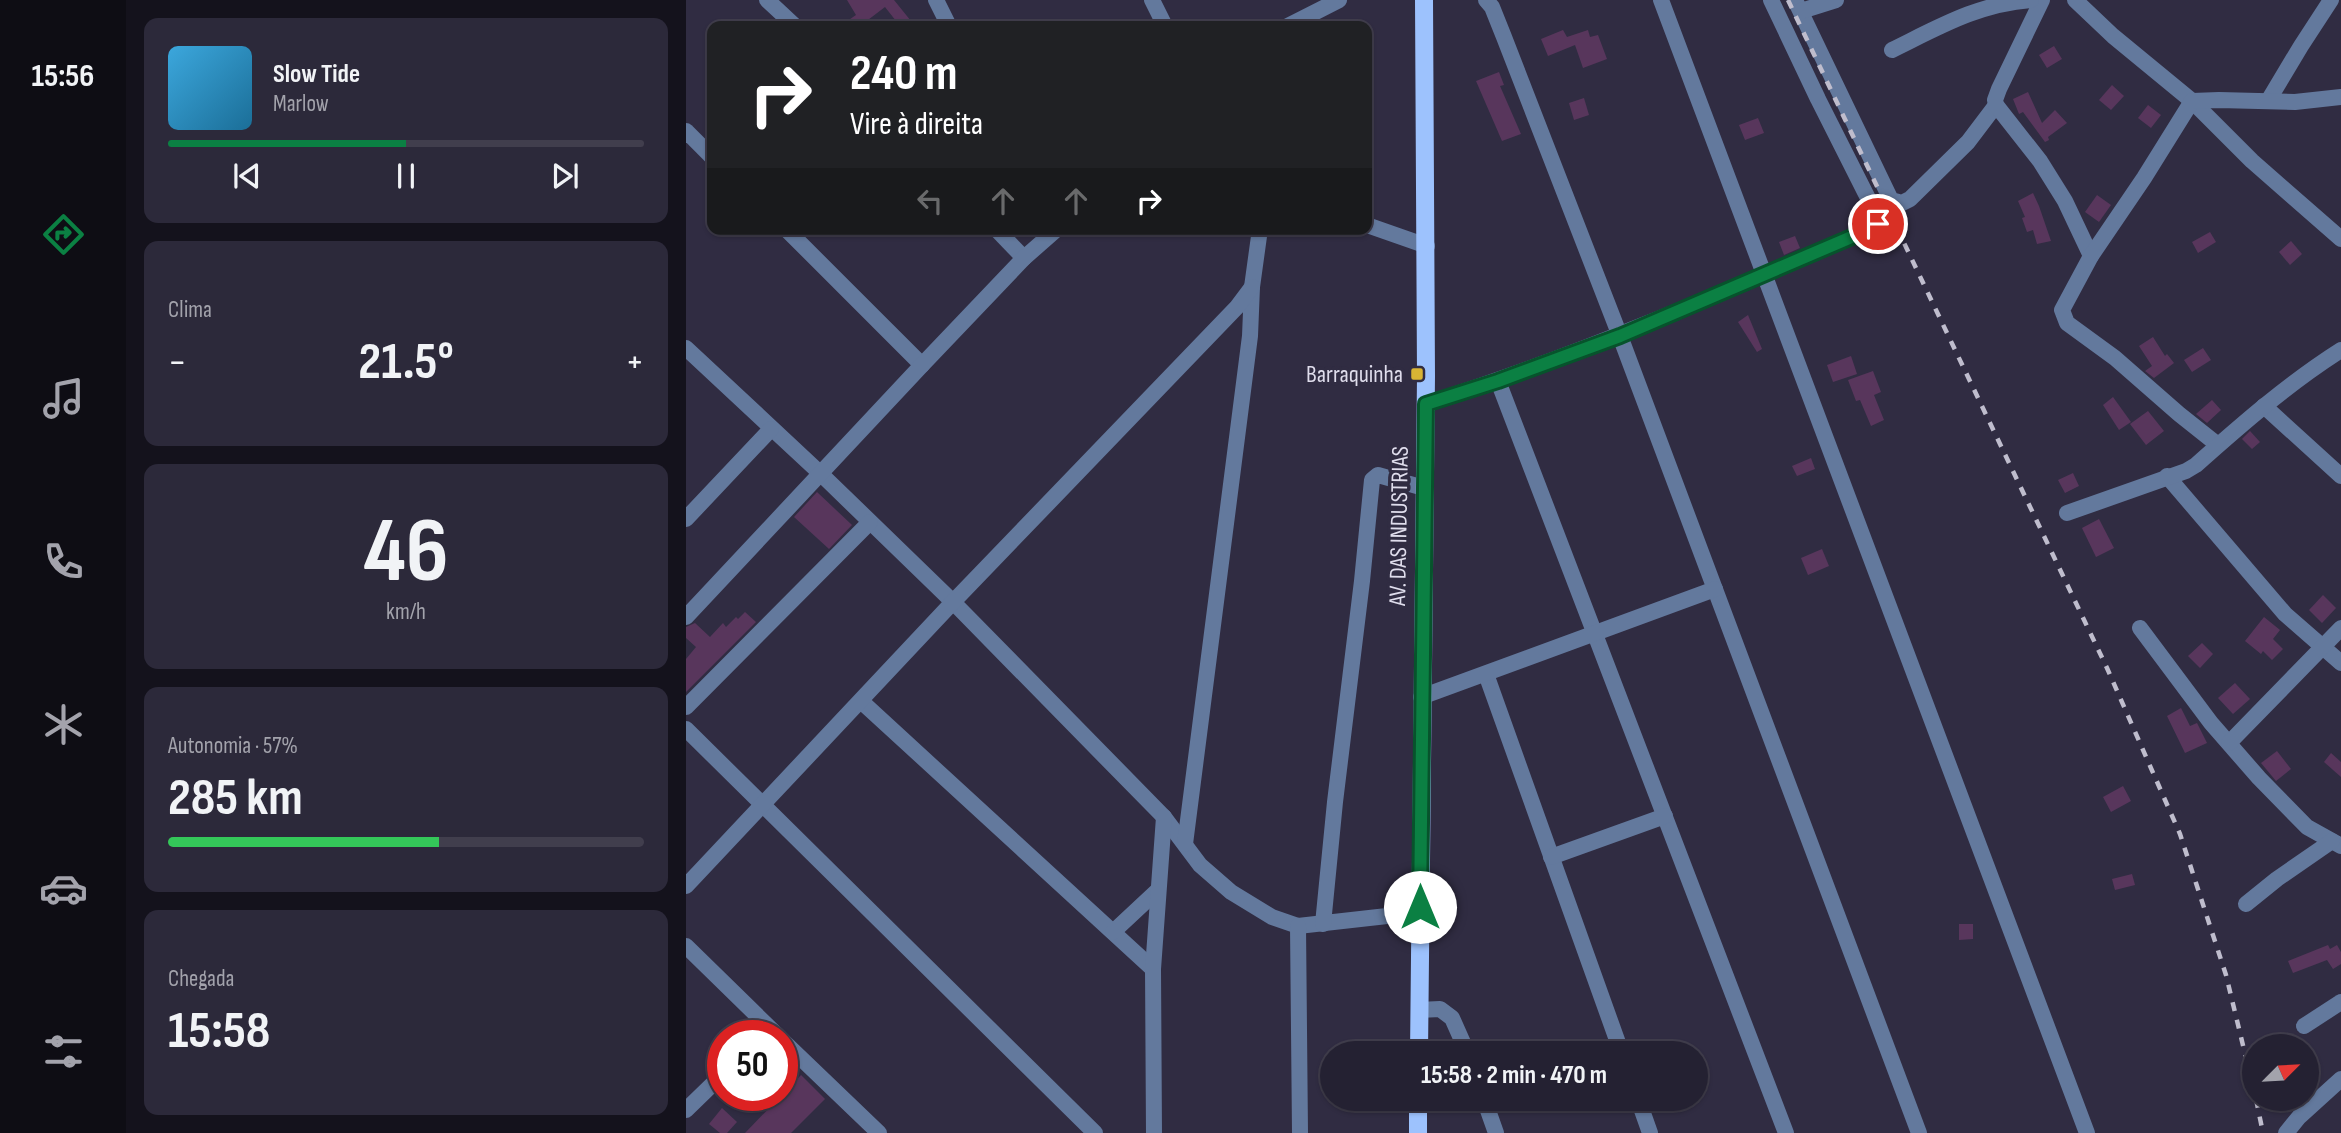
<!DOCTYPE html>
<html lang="pt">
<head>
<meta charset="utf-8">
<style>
  :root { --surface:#242132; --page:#2c293a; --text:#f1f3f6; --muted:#a3a3ac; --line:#413e4d; --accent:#0b8043 }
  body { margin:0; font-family:"Sofia Sans Condensed",sans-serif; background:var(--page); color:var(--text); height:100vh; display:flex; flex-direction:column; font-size:26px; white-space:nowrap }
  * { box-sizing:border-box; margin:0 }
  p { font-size:23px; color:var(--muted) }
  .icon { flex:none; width:38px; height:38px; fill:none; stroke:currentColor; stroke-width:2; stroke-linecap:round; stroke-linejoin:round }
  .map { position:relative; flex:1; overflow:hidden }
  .sheet { display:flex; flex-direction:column; gap:18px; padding:18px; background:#14121c; width:560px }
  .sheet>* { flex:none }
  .banner { position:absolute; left:21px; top:21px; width:665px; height:214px; border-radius:14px; box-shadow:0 2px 5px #0004,0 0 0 2px var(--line); background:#202124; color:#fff; overflow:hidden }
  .needle { width:46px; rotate:66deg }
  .controls { position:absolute; left:1556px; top:1034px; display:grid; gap:14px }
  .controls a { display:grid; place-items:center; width:77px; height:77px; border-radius:50%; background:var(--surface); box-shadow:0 2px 5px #0004,0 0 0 2px var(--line); font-size:35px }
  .speed { position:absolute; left:21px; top:1020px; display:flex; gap:14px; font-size:35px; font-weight:700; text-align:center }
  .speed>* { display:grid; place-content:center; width:91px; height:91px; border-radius:50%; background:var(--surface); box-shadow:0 2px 5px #0004,0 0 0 2px var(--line); line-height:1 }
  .speed .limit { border:10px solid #d22; background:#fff; color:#111 }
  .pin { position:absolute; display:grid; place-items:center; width:60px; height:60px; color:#fff; margin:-30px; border:4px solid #fff; border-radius:50%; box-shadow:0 2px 7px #0007 }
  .me { position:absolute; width:77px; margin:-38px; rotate:0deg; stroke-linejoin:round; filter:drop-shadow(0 0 5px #0008) }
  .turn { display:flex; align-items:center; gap:24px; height:147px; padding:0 28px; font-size:32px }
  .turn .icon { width:91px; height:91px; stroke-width:2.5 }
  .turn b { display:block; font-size:49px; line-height:60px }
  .lanes { display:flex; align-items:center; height:66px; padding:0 28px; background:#0003; justify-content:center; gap:35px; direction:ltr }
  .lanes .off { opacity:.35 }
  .big { font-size:52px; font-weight:700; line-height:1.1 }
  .sheet .widget { flex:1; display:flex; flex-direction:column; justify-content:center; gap:10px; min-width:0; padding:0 24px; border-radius:14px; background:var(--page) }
  .sheet .dial { align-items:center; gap:0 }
  .dial b { font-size:91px; line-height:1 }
  .song { display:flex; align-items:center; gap:21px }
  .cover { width:84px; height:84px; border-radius:10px; background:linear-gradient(135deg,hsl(200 70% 55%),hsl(200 70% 35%)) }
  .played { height:7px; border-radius:4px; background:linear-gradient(90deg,var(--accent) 50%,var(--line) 50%) }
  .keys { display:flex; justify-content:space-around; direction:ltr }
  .heat { display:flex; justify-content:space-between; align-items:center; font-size:38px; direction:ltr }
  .charge { height:10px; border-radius:5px; background:linear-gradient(90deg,#34c759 57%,var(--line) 0) }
  .trip { position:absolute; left:634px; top:1041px; width:388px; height:70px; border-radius:35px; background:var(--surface); box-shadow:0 2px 5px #0004,0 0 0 2px var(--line); font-weight:700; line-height:70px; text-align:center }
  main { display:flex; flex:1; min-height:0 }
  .menu { display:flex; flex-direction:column; width:126px; justify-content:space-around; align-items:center; background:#0e0d14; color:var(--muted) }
  .menu .icon { width:49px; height:49px }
  .menu .selected { color:var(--accent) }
  .menu b { font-size:32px; color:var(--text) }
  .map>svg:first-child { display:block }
  .building { fill:#58365c }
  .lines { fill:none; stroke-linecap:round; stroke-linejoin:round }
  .minor { stroke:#63799d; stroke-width:16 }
  .major { stroke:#9dc2fd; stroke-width:18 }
  .rail { stroke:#bfbdcd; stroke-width:4.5; stroke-dasharray:9 9; stroke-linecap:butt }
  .route-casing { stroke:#07532c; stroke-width:18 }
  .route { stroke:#0b8043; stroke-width:12 }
  .poi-dot { fill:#d8b434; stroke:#302c42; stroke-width:2.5 }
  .labels { text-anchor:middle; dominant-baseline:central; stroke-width:7; stroke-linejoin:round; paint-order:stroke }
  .poi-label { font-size:24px; fill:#dfddec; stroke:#302c42; text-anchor:end }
  .street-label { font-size:24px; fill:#dfddec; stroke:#302c42 }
</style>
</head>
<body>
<main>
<nav class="menu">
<b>15:56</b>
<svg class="icon selected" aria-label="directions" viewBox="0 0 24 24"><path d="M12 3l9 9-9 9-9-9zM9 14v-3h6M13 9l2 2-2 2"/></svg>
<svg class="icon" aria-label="music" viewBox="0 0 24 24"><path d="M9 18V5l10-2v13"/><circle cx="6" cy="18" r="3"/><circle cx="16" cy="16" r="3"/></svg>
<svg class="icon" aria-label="phone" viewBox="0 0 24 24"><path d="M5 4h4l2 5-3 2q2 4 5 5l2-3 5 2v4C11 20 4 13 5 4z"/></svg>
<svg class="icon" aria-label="climate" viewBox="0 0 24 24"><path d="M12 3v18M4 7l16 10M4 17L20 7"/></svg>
<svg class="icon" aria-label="car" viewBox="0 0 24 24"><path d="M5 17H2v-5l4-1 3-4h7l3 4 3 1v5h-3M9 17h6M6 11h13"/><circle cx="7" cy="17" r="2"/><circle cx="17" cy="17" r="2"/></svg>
<svg class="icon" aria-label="filters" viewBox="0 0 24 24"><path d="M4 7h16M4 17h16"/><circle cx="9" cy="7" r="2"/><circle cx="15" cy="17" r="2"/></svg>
</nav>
<section class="sheet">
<div class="widget">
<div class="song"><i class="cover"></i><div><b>Slow Tide</b><p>Marlow</p></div></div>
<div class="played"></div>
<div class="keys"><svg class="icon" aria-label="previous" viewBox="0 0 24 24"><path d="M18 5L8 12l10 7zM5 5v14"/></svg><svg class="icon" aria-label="pause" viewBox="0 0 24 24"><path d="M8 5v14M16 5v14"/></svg><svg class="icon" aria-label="next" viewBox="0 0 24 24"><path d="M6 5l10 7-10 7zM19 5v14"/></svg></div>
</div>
<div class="widget"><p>Clima</p>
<div class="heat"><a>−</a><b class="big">21.5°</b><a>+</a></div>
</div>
<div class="widget dial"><b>46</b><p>km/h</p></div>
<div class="widget"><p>Autonomia · 57%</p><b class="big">285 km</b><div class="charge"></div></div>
<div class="widget"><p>Chegada</p><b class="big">15:58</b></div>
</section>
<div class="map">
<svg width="1655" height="1133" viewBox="0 0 1655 1133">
  <rect width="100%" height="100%" fill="#302c42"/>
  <g class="building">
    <path d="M161,0h47l21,26h-15l-15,-19 -25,19h-20l16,-11z"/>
    <path d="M877,30l4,7 21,-7 2,7 8,-2 9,24 -24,9 -8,-23 -27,11 -7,-17z"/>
    <path d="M1368,46l8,13 -15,9 -8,-13z"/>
    <path d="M813,72l5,13 -4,1 21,48 -19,7 -26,-60z"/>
    <path d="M1426,85l12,11 -13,14 -12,-10z"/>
    <path d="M1342,92l14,31 13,-13 12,13 -19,14 1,3 -4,2 -22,-30 -4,2 -6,-15z"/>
    <path d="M898,98l5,17 -15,5 -5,-17z"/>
    <path d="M1462,105l13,10 -10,13 -13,-10z"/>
    <path d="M1072,118l6,15 -19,7 -6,-15z"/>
    <path d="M1347,193l6,13 12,35 -14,3 -4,-14 -6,2 -5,-14 3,-1 -7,-16z"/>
    <path d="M1411,195l14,10 -12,17 -14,-10z"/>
    <path d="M1524,232l6,10 -18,11 -6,-11z"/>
    <path d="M1109,236l5,12 -16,7 -5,-13z"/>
    <path d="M1605,241l11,13 -12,11 -11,-13z"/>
    <path d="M1062,315l14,34 -5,3 -19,-30z"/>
    <path d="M1467,337l12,19 2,-2 7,9 -20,15 -9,-7 7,-5 -13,-20z"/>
    <path d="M1517,348l8,12 -19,12 -8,-12z"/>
    <path d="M1165,356l6,18 -24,8 -6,-17z"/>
    <path d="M1187,371l8,21 -7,3 10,25 -13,6 -11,-26 -4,1 -8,-21z"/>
    <path d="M1427,397l18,25 -12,8 -16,-25z"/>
    <path d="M1526,400l9,10 -14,13 -11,-9z"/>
    <path d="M1462,411l16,20 -18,14 -16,-21z"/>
    <path d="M1564,431l10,11 -8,7 -10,-10z"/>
    <path d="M1125,458l4,11 -18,7 -5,-10z"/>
    <path d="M1387,473l6,13 -14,7 -7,-13z"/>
    <path d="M131,492l35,33 -23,24 -35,-32z"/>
    <path d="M1413,519l15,29 -18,9 -14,-29z"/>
    <path d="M1136,549l7,17 -21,9 -7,-17z"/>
    <path d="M1637,595l13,13 -14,15 -13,-13z"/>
    <path d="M59,612l11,10 -70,70v-33l10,-12 -10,-9v-11l9,-4 15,14 13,-14 3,4 10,-10 2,2z"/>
    <path d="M1578,617l16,13 -7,9 10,10 -11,11 -9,-9 -2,3 -16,-13z"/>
    <path d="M1516,643l11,11 -13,14 -12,-12z"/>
    <path d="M1549,683l15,16 -17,15 -15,-16z"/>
    <path d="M1495,708l9,18 7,-3 10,20 -22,10 -18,-37z"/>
    <path d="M1591,751l14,18 -15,12 -15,-18z"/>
    <path d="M1645,753l10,9v15l-17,-15z"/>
    <path d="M1437,786l8,15 -20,11 -8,-15z"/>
    <path d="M1446,874l3,11 -20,5 -3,-11z"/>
    <path d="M1273,924h14v15l-14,1z"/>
    <path d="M1642,945l2,4 7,-4 4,7v12l-8,5 -6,-9 -34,13 -5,-12z"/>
    <path d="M115,1075l24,24 -34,34h-46l30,-31 -7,-6h14v-15l7,7z"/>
    <path d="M36,1108l15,14 -10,11h-7l-11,-9z"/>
  </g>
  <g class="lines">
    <g class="minor">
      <path d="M81,0l28,26"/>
      <path d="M250,0l13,26"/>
      <path d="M466,0l13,26"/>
      <path d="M800,0l6,7 12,30 116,299 299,797"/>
      <path d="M975,0l426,1133"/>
      <path d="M1109,0l96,200 11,3 8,-4 58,-57 28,-37"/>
      <path d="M1356,0l-43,89 -4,11 1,5 44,56 25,40 26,55"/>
      <path d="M1389,0l38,36 79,65 60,60 89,78"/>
      <path d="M1115,11l35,-11"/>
      <path d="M602,26l51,-26"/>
      <path d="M1206,50c47,-23 86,-46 139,-50"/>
      <path d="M1582,101l33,-55 30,-46"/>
      <path d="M0,131l26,26"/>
      <path d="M681,225l60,21"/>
      <path d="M100,229l136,136"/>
      <path d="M310,229l28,29"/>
      <path d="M0,348l135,126 132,128 211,215 36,48 31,27 41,25 26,9 98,-11 24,-8"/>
      <path d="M812,381l288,752"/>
      <path d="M740,404c154,-49 301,-113 449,-177l3,-3v-6l-60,-119 -47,-99"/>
      <path d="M1578,406l77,70"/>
      <path d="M1532,445l-39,-31 -64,-56 -48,-35 -5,-13 29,-54 53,-78 48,-77 27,-1 76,2 46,-5"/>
      <path d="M1481,476l118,138 56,49"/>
      <path d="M1381,513l119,-42 10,-6c46,-41 93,-82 145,-115"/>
      <path d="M0,519l85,-90"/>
      <path d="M0,617l236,-252 102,-107 33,-29"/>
      <path d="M1454,628l71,95 48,55 48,49 34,19"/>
      <path d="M800,674l136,380"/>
      <path d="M735,697l294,-108"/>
      <path d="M176,702l291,267"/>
      <path d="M0,707l184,-185"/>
      <path d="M0,729l409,404"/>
      <path d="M1543,743l112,-115"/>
      <path d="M499,844l65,-508 2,-49 8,-58"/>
      <path d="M865,857l114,-41"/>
      <path d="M0,886l267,-284 284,-295 15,-20"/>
      <path d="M1560,904l31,-25 55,-38"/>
      <path d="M637,924l12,-122 27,-221 10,-101 6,-5 46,13"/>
      <path d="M612,926l2,207"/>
      <path d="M427,932l45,-42"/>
      <path d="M0,946l92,90"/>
      <path d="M733,1010l21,-1 12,9 16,36"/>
      <path d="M1618,1026l37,-24"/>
      <path d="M96,1040l97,93"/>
      <path d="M798,1099l12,34"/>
      <path d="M952,1099l12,34"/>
      <path d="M0,1110l37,-36"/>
      <path d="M468,1133l-1,-164 11,-152"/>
      <path d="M1600,1133l13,-16 42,-38"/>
    </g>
    <g class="major">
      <path d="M733,1054l7,-678 -2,-376"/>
      <path d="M732,1133v-34"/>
    </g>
    <g class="rail">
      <path d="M1102,0l319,668 73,166 46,141 28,116"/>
      <path d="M1570,1099l7,34"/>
    </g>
  </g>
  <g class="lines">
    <g class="route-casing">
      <path id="route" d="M734,907l6,-503 72,-23 122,-45 255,-109 3,-3"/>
    </g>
    <use href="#route" class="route"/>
  </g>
  <rect class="poi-dot" x="724" y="367" width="14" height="14" rx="3.5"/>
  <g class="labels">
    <g class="poi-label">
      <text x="717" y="374">Barraquinha</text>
    </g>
    <g class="street-label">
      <text transform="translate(713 526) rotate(-89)">AV. DAS INDUSTRIAS</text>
    </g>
  </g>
</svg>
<div class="controls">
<a><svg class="needle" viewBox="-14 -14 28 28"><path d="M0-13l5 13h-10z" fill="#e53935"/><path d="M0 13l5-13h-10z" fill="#a3a3ac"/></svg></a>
</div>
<div class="speed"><div class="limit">50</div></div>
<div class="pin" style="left:1192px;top:224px;background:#d93025"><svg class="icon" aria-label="arrive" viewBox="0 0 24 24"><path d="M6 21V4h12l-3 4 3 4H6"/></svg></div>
<svg class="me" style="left:734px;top:907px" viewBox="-20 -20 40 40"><circle r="19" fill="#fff"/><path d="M0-13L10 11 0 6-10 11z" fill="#0b8043"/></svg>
<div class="trip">15:58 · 2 min · 470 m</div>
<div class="banner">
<div class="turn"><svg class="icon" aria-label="right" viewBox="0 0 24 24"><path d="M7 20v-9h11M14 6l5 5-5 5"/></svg><div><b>240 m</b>Vire à direita</div></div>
<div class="lanes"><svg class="icon off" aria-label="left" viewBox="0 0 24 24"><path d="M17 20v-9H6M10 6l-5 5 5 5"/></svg><svg class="icon off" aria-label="ahead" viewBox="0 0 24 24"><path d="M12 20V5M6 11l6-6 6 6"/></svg><svg class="icon off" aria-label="ahead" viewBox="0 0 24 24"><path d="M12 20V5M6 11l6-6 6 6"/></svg><svg class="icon" aria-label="right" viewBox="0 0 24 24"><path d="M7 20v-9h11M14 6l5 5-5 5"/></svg></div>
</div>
</div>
</main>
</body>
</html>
